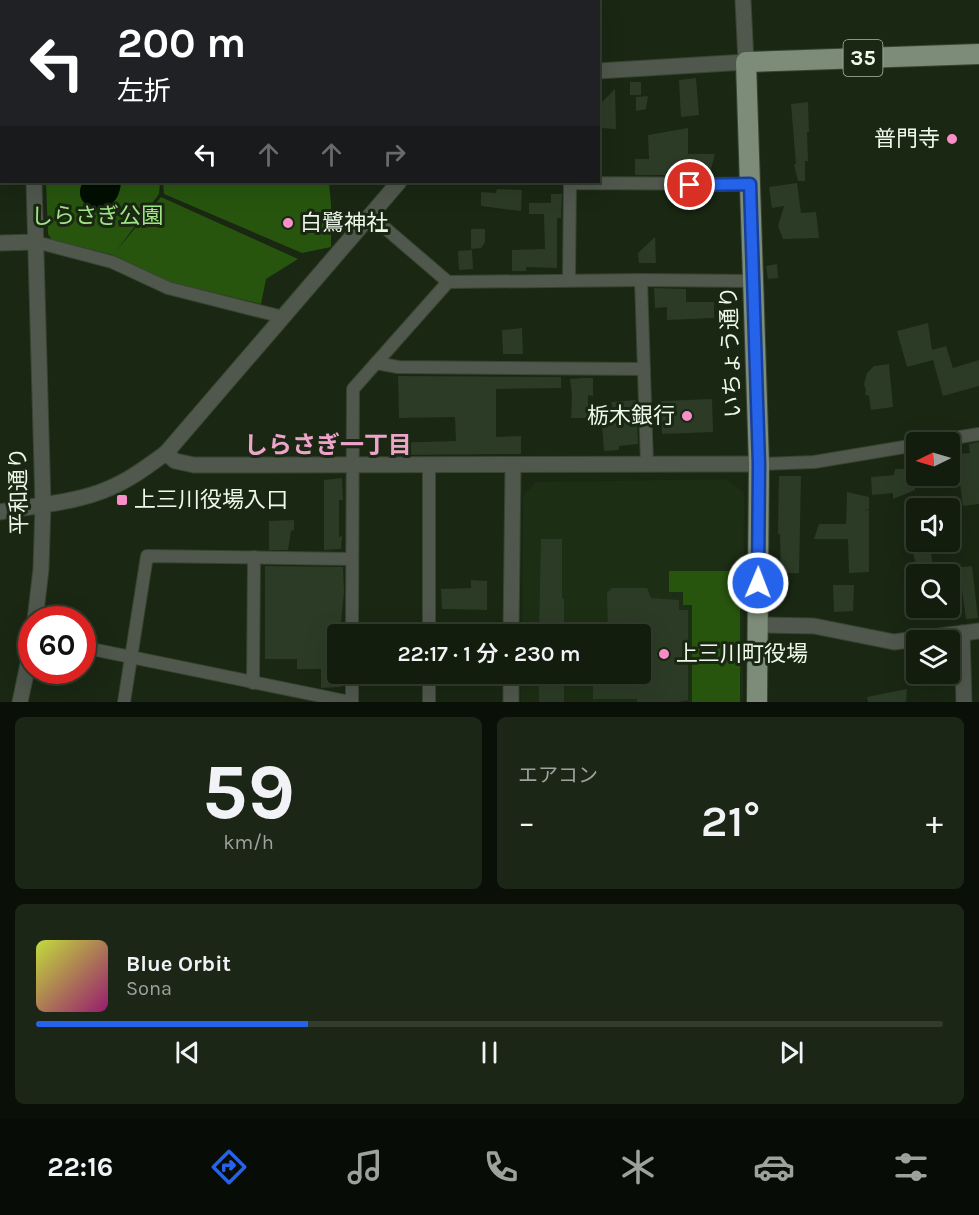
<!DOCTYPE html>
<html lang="ja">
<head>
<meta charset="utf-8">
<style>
  :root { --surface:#131d0e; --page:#1c2617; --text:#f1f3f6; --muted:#9da29e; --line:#323b2e; --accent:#2563eb }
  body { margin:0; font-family:Karla,"Noto Sans JP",sans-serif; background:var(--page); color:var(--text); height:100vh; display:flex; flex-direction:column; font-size:22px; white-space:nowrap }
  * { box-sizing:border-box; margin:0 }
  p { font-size:20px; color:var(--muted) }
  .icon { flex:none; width:33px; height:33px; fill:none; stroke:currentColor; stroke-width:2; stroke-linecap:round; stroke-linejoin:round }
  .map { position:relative; height:702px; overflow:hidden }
  .panel { display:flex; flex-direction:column; gap:15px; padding:15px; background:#0a1008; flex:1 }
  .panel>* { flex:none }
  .banner { position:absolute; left:0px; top:0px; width:600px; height:183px; box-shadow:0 6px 24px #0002,0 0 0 2px var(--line); background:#202124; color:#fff; overflow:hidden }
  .needle { width:39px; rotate:265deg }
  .tools { position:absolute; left:906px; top:432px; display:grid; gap:12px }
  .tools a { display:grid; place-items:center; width:54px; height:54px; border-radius:6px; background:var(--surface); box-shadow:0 6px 24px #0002,0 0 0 2px var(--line); font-size:30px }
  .speed { position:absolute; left:18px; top:606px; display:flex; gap:12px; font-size:30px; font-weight:700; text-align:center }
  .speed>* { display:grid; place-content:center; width:78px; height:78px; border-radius:50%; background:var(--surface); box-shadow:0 6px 24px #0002,0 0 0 2px var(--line); line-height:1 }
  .speed .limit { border:9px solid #d22; background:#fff; color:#111 }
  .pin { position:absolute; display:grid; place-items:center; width:51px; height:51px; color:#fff; margin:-26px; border:3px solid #fff; border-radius:50%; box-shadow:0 2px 6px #0007 }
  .me { position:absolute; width:66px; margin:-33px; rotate:1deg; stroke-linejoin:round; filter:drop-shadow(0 0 4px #0008) }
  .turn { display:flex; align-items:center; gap:21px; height:126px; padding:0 18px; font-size:27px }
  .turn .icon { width:78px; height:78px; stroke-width:2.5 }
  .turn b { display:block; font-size:42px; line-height:51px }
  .lanes { display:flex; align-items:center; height:57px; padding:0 18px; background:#0003; justify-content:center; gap:30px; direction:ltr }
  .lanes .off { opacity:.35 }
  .big { font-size:45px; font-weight:600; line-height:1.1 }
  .panel .tile { flex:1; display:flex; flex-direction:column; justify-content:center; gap:9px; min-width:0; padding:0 21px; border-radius:9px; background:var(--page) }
  .panel .dial { align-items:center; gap:0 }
  .dial b { font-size:78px; line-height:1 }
  .song { display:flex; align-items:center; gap:18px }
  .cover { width:72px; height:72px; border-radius:9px; background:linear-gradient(135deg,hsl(70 70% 55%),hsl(320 70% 35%)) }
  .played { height:6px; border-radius:3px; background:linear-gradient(90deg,var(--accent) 30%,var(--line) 30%) }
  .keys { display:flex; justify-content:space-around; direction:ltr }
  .heat { display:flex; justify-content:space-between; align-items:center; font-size:33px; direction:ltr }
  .panel .tiles { flex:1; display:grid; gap:15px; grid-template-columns:1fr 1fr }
  .tile:last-child { grid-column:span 2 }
  .trip { position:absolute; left:327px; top:624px; width:324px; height:60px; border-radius:6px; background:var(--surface); box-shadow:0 6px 24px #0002,0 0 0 2px var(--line); font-weight:600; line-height:60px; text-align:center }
  .tab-bar { display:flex; height:96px; justify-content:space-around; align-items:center; background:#080c06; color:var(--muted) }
  .tab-bar .icon { width:42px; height:42px }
  .tab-bar .selected { color:var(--accent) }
  .tab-bar b { font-size:27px; color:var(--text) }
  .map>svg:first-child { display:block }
  .built { fill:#1c2e14 }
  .green { fill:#27550e }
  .water { fill:#000e00 }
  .building { fill:#2c3b26 }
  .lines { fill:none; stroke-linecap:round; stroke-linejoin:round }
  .minor-casing { stroke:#374431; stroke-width:14 }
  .tertiary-casing { stroke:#374431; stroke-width:17 }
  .primary-casing { stroke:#374431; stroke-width:22 }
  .minor { stroke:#50574d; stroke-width:12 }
  .tertiary { stroke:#50574d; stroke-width:15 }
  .primary { stroke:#7d8c78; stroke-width:20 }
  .route-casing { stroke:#184099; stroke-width:15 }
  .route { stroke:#2563eb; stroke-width:10 }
  .poi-dot { fill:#f98fc9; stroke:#192713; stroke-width:2 }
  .labels { text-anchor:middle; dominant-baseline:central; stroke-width:6; stroke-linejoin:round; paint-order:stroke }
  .shield { fill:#192713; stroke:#aeb9aa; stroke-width:1.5 }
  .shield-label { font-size:21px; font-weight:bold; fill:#eef8eb }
  .poi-label { font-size:22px; fill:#eef8eb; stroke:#192713; text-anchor:start }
  .park-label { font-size:22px; fill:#a1e586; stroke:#192713 }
  .street-label { font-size:22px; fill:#eef8eb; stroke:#192713 }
  .neighbourhood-label { font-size:24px; font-weight:bold; fill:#eea4ca; stroke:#192713 }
</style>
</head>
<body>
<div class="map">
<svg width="979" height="702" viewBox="0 0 979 702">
  <rect width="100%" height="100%" fill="#192713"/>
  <path class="built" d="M726,479l18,13 -1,210h-222v-28h119v-40h-118l1,-138 13,-14z"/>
  <g class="green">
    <path d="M40,0h221l9,1 -230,1z"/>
    <path d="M46,182h114l-1,12 -42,56 44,-53 137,62 -32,20 -5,25 -92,-22 -56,-27 -61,-15 -4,-6z"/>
    <path d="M163,182h166l2,22v43l-29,6 -138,-59z"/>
    <path d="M669,571h71v131h-48v-97h-9v-13h-14z"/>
  </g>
  <path class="water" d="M83,182h38c-3,43 -54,27 -38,0z"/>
  <g class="building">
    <path d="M696,78l3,37 -18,2 -2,-37z"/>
    <rect x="630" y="82" width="11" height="13"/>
    <path d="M615,89l1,40 -16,-1 -1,-23z"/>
    <path d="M648,96l-2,13 -10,2v-14z"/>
    <path d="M808,102l1,30h-2l1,29h-3v20h-7l-4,-17h2l-5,-60z"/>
    <path d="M688,128v26h27l-4,15 -45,2v4h-31v-16h14l-1,-24z"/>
    <path d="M797,183l4,30 15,-1 3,26 -36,1 -5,-13 6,-20 -12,2 -3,-21z"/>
    <path d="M497,189l25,1 -1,21 -40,-5v-14l15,1z"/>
    <path d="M551,194h11l-1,24h-4v50l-31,-1v4h-14v-21l33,-1 -1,-35h-15v-11h22z"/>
    <path d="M471,229h14v13l-4,6 -10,1z"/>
    <path d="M655,237l1,26h-17l-1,-10z"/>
    <path d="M472,250l1,19 -14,1 -1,-19z"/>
    <path d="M777,264l1,14 -10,1 -2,-13z"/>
    <path d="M654,288l32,1v13h28v16l-47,2v-13l-12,1z"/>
    <path d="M738,310l1,10 -19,1 -1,-9z"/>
    <path d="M928,323l4,27 14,-4 7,22 26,-8v26l-36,10 -10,-36 -26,7 -10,-36z"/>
    <path d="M522,328l1,26h-20l-1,-24z"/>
    <path d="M889,364l4,43 -22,3 -2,-14 -4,-2 1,-4 -2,-6 3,-11 7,-7z"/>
    <path d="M398,376l163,1v11l-65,1v48l25,-1v18l-133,1v-12l68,-2 -1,-24 -56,1z"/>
    <path d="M582,378h11v18l-5,-1v23h-17l1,-23 -2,-16z"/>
    <path d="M712,399l1,33 -51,2 -1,-33z"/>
    <path d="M636,400l2,44 -19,2v4l-15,1 -2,-26 9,-1 2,-15 -2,-7z"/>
    <path d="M979,442v62l-16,2 -7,-52 14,-1 -1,-9z"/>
    <path d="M895,469h21l-1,21 -22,9v-6l-21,2 -1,-18 23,-2z"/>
    <path d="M779,476h22l-2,97h-18l-1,-39h-2z"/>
    <path d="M342,478l1,22h-4v37l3,-1 -1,13 -17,1v-70z"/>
    <path d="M847,492l22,5v12l-5,2 5,-1v62l-20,1 -1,-34h-34l5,-15h27z"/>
    <path d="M294,520v10l-3,1 -3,19h-19v-29z"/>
    <path d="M541,539h21v60h2v35h-25z"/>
    <path d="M930,548l4,22 -15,1v-5h-3l-3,-14z"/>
    <path d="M265,566l78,1 1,25 -3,30 -3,12v40h3v13l-20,1v-19h-24v-10h-32z"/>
    <path d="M972,566l6,52 -12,1 -4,-29h-4l-4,-22z"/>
    <path d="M471,580l16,1v29l-45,-1 -1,-20 30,-1z"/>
    <path d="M833,585h21l-1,26 -19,1z"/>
    <path d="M612,588h35l4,10 28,2v10h9v90l-10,2h-41v-3h-44v-25h47v-40h-32l-1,-41z"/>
    <rect x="539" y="674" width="25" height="28"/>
    <path d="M907,689l-1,13h-38l-1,-5z"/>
  </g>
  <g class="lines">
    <g class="minor-casing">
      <g id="minor">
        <path d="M489,0l2,2"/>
        <path d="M570,0l1,2"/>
        <path d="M0,13h2"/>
        <path d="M370,215l78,67 193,-2 112,1"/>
        <path d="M36,242l76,20 56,26 115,29"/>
        <path d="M569,280l1,-97 180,1"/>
        <path d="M641,280l6,184"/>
        <path d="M376,363l22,4 246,2"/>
        <path d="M929,442l50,-8"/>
        <path d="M759,464l55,-2 102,-17"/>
        <path d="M352,634l1,-245 95,-107"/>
        <path d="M429,634v-169"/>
        <path d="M82,647l268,55"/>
        <path d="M253,683l1,-126"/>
        <path d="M124,702l23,-146 205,3"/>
        <path d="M352,702v-28"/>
        <path d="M429,702v-28"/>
      </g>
    </g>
    <g class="tertiary-casing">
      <g id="tertiary">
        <path d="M28,0v2"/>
        <path d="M598,71l148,-9 -3,-62"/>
        <path d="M34,182l9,322 -2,65 -6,51"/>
        <path d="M0,243l36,-1"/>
        <path d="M166,453l9,8 19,4 565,-1"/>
        <path d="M0,512c36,-7 76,-9 110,-24 21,-9 38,-22 56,-35l233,-271"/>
        <path d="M758,625l56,1 80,16 85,-11"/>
        <path d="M962,633l2,69"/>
        <path d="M511,634l2,-169"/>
        <path d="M20,702l12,-57"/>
        <path d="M511,702v-28"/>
      </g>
    </g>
    <g class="primary-casing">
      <path id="primary" d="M757,702l2,-238 -13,-402 233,-8"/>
    </g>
    <use href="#minor" class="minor"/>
    <use href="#tertiary" class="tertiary"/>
    <use href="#primary" class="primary"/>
  </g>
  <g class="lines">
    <g class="route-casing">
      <path id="route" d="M690,185l60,-1 9,280 -1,119"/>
    </g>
    <use href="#route" class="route"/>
  </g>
  <g class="poi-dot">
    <circle cx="952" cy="139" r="6"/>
    <circle cx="288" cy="223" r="6"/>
    <circle cx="687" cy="416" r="6"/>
    <rect x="116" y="494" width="12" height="12" rx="3"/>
    <circle cx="664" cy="654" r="6"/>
  </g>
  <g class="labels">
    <rect class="shield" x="843.5" y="40" width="39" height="36" rx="4.5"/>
    <g class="shield-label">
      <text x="863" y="58">35</text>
    </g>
    <g class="poi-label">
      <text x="940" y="139" text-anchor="end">普門寺</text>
      <text x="300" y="223">白鷺神社</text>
      <text x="675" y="416" text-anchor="end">栃木銀行</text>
      <text x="134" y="500">上三川役場入口</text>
      <text x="676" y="654">上三川町役場</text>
    </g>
    <g class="park-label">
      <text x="97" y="216">しらさぎ公園</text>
    </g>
    <g class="street-label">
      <text transform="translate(731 352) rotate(-92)">いちょう通り</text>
      <text transform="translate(19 491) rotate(-91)">平和通り</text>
    </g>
    <g class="neighbourhood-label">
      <text x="328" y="445">しらさぎ一丁目</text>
    </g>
  </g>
</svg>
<div class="tools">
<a><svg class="needle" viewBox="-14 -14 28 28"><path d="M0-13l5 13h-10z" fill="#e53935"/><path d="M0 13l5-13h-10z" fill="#9da29e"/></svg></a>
<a><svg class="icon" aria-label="sound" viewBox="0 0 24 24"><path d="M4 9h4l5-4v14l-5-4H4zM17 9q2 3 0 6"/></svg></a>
<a><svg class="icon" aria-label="search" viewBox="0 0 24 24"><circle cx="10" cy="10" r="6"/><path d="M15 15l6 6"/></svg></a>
<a><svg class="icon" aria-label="layers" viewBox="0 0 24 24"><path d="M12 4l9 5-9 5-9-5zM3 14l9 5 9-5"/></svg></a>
</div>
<div class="speed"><div class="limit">60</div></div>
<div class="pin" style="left:690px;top:185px;background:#d93025"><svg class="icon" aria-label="arrive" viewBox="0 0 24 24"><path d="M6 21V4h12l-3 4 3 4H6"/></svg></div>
<svg class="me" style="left:758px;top:583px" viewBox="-20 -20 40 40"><circle r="17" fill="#2563eb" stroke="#fff" stroke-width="3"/><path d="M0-11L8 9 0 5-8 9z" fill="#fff"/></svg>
<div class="trip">22:17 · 1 分 · 230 m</div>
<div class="banner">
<div class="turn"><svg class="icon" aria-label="left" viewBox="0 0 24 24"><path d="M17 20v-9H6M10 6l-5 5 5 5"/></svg><div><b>200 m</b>左折</div></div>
<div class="lanes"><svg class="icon" aria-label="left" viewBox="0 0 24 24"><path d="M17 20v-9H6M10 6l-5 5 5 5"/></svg><svg class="icon off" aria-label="ahead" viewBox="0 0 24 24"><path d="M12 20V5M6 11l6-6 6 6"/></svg><svg class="icon off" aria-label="ahead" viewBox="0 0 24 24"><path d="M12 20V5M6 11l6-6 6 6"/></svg><svg class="icon off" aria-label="right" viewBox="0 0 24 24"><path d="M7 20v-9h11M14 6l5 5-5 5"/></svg></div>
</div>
</div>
<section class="panel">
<div class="tiles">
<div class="tile dial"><b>59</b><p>km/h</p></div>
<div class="tile"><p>エアコン</p>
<div class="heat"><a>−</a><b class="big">21°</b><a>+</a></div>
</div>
<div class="tile">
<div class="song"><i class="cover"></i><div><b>Blue Orbit</b><p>Sona</p></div></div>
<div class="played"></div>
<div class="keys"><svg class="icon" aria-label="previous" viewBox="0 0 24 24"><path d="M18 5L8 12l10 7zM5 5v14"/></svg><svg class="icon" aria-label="pause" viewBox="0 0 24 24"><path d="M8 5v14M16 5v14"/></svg><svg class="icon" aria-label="next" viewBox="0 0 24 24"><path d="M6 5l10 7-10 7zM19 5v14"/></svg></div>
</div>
</div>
</section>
<nav class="tab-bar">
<b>22:16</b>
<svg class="icon selected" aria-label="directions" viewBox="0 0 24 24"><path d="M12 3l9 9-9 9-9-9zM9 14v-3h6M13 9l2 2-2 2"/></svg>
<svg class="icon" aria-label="music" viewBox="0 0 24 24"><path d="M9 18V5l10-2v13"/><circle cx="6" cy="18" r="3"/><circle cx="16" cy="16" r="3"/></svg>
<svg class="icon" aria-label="phone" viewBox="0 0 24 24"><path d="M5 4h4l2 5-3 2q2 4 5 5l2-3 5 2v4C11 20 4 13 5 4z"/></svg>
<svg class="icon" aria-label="climate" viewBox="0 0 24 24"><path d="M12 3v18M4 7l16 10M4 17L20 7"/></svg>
<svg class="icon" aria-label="car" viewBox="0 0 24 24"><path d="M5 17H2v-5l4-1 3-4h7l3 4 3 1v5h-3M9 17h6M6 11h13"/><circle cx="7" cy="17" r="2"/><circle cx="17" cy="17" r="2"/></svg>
<svg class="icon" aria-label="filters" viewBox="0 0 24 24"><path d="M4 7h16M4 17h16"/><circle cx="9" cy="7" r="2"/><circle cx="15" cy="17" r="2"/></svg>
</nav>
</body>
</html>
